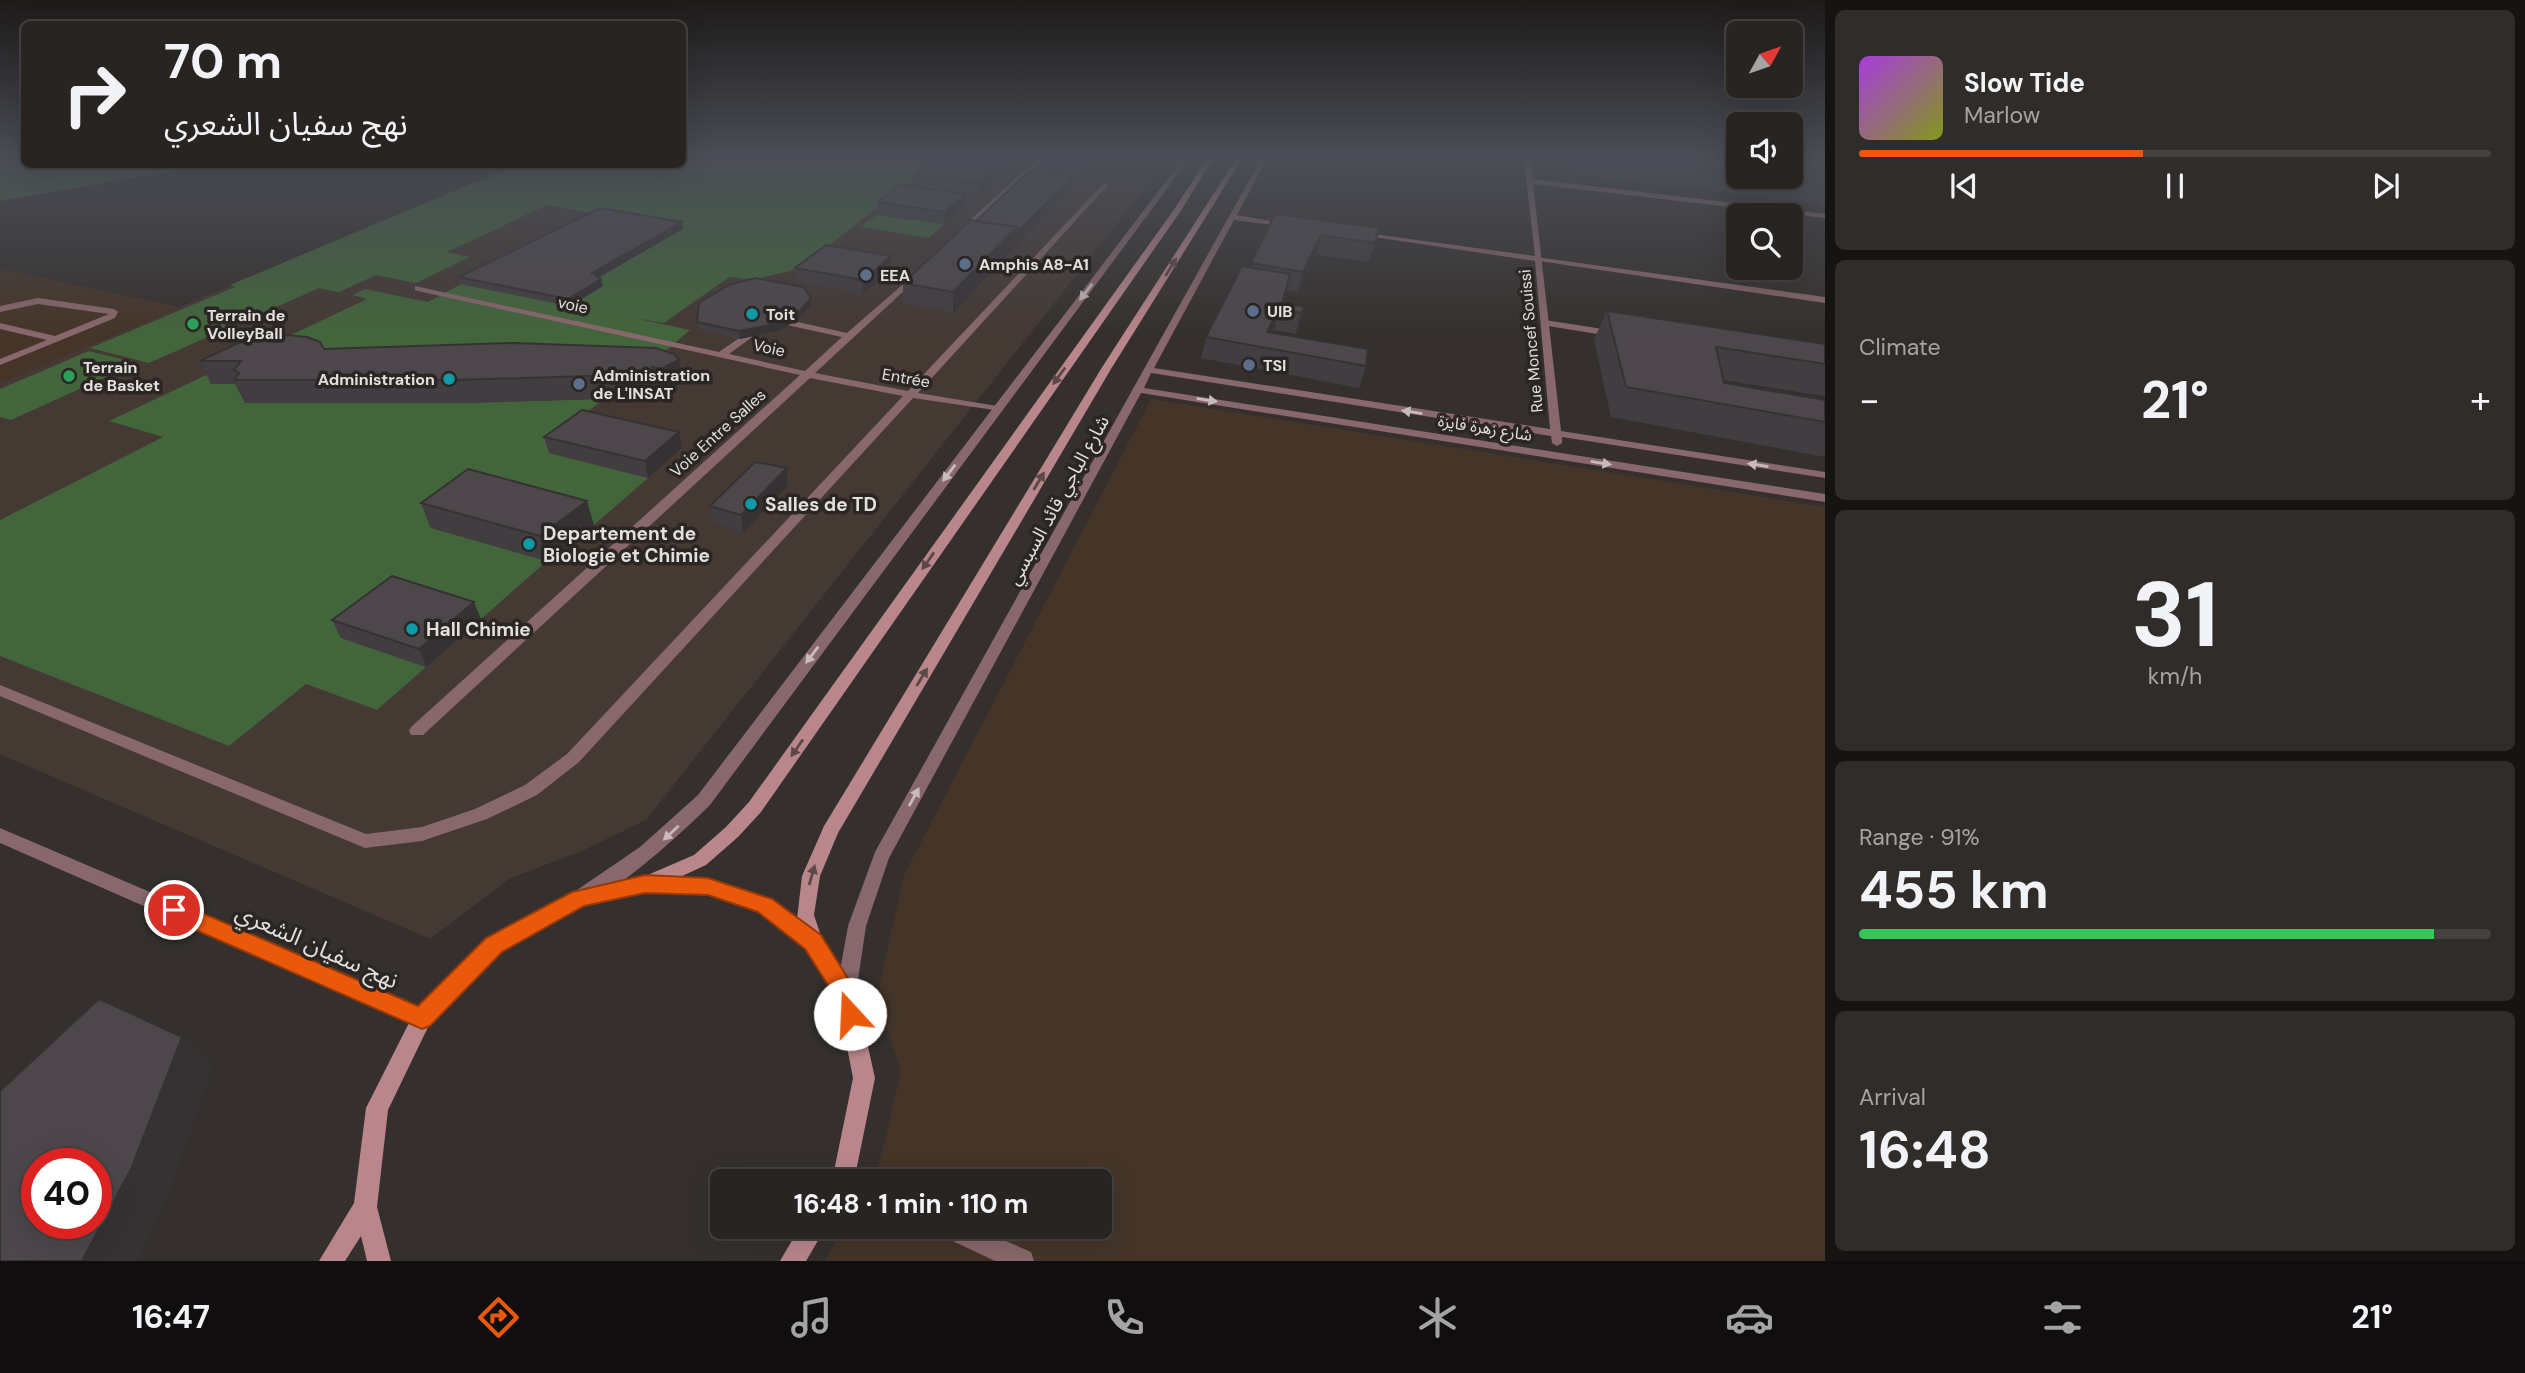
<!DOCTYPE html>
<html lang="en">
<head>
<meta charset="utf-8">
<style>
  :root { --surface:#282422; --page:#302c2a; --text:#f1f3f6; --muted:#a5a4a5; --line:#444140; --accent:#ea580c }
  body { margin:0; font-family:"DM Sans","Noto Sans Arabic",sans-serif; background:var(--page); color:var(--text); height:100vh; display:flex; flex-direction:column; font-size:26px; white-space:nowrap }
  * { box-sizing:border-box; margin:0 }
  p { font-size:23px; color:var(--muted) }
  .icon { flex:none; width:38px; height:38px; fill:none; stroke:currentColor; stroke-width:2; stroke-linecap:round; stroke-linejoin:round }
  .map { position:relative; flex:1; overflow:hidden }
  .panel { display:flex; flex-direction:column; gap:10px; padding:10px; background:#161413; width:700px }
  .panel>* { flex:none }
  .guide { position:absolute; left:21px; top:21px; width:665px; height:147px; border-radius:10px; box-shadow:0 7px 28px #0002,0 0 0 2px var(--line); background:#282422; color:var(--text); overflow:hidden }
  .needle { width:46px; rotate:50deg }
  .buttons { position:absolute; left:1726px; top:21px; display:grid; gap:14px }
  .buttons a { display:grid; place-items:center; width:77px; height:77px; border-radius:10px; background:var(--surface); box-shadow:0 7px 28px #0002,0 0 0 2px var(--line); font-size:35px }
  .speed { position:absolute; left:21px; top:1148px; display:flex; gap:14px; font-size:35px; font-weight:700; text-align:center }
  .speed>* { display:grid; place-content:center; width:91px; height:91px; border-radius:50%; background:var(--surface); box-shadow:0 7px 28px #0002,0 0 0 2px var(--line); line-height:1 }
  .speed .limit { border:10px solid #d22; background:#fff; color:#111 }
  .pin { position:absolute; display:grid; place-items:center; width:60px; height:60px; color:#fff; margin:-30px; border:4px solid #fff; border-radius:50%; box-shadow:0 2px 7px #0007 }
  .me { position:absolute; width:77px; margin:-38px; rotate:340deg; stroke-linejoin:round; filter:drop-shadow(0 0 5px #0008) }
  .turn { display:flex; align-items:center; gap:24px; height:147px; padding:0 28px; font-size:32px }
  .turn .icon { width:91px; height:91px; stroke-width:2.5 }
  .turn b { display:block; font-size:49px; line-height:60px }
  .big { font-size:52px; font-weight:700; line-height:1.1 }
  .panel .tile { flex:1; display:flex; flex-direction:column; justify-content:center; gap:10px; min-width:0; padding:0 24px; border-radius:10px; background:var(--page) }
  .panel .dial { align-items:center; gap:0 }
  .dial b { font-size:91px; line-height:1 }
  .song { display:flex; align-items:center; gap:21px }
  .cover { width:84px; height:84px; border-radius:10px; background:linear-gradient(135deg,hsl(280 70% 55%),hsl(70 70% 35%)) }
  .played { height:7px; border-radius:4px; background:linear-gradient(90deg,var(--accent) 45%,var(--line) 45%) }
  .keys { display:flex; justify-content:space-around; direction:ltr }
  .heat { display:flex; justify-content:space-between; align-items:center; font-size:38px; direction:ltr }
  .charge { height:10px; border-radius:5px; background:linear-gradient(90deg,#34c759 91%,var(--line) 0) }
  .trip { position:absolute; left:710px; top:1169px; width:402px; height:70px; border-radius:10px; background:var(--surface); box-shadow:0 7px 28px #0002,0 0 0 2px var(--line); font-weight:700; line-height:70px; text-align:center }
  .tab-bar { display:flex; height:112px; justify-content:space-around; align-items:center; background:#100e0e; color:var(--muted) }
  .tab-bar .icon { width:49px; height:49px }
  .tab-bar .selected { color:var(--accent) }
  .tab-bar b { font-size:32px; color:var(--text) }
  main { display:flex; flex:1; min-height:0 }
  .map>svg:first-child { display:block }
  .commercial { fill:#453529 }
  .built { fill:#443933 }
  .green { fill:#43653b }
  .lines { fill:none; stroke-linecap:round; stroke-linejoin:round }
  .lane { fill:#88686c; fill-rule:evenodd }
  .street { fill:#88686c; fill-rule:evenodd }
  .secondary { fill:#b9868c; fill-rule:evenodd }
  .wall { fill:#423d40 }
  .shaded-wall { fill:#363234 }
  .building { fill:#4d474b; stroke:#363234; stroke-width:2; fill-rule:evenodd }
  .oneway { fill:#5d4848 }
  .oneway2 { fill:#c8bbbb }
  .route { fill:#ea580c; stroke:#983908; stroke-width:2 }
  .service-dot { fill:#5c6f8a; stroke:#2b2623; stroke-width:2.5 }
  .culture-dot { fill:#0f9aa8; stroke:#2b2623; stroke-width:2.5 }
  .leisure-dot { fill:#2e9e5b; stroke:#2b2623; stroke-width:2.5 }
  .labels { text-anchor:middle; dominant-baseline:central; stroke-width:7; stroke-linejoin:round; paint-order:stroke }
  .far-poi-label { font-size:16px; font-weight:bold; fill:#e3dfdd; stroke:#2b2623; text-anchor:start }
  .far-street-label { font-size:16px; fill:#e3dfdd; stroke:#2b2623 }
  .street-label { font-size:19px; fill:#e3dfdd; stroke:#2b2623 }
  .poi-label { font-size:19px; font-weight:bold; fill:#e3dfdd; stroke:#2b2623; text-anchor:start }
  .near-street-label { font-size:23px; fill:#e3dfdd; stroke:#2b2623 }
</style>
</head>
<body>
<main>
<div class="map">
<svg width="1825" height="1261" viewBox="0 0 1825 1261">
  <rect width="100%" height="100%" fill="#35302d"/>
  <g class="commercial">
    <path d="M0,269l179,38 -179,76z"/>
    <path d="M1151,399l674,108v754h-1000l19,-34h257v-46h-231l9,-16 22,-94 -24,-74 27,-122z"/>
  </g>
  <path class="built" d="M683,159h485l-522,661 -62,30 -75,29 -79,60 -430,-185v-371l516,-218 166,-1z"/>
  <g class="green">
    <path d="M0,159h24v5l182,1 -206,36z"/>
    <path d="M683,159h257l-142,110 -46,11 -23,-3 -65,46 -30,-5 56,12 -28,24 -449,29 39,1 62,19h151l139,-4 -30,23 -24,31 98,25 -54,47 -118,-31 -45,34 116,33 -66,58 -81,-26 -58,45 84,29 -49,43 -71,-26 -77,62 -229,-90v-136l163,-83 -54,-16 258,-122 -14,-4 12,-6 63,13 33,-18 108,22 33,-20 -8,-6 88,-51 -135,-24 -100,47 23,5 -54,26 -40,-8 -37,17 -20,-4 -170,75 -59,-15 145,-61 -5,-2 286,-120 166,-1z"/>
    <path d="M877,215l67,9 -15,14 -68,-11z"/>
    <path d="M89,351l48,12 -126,57 -11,-3v-28z"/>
  </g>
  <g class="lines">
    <g class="lane">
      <path d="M1037,159h7l-79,75h-6v-4z"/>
      <path d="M1104,183l5,1 -191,209 79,13 5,3 -1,2 -88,-13 -334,364 -42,33 -50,24 -65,22 -57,7 -365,-152v-11l366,149 56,-7 53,-18 50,-24 42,-31 336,-358 -93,-18 -387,357h-12l-2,-4 2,-4 389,-352 -382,-84 -3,-1v-4l304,66 52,-36 76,17 70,-61 4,2 -1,2 -105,97 93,18zM773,322l69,15 -37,34 -76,-17z"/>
      <path d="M1536,257l289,40v6l-286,-42 -4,-2z"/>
      <path d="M38,298l76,11 4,3 -3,6 -115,47v-6l47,-19 -47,-11v-6l55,13 54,-22 -71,-10 -38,8v-6z"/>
      <path d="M1545,320l71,11 5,3 -5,3 -74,-12v-4z"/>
    </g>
    <g class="street">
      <path d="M1183,159h6l-479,646c-19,19 -110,105 -133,97l-3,-6 3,-6 63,-43 58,-52z"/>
      <path d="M1261,159h6l-30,56 57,10 -4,2 -56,-7 -80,148 396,61 -15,-168 -181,-27 4,-2 177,24 -11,-97h6l3,20 292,35v4l-292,-34 28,247 264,41v6l-263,-41v6l-5,3 -5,-3 -1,-7 -400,-63 -7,15 681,106v8l-684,-109 -252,465 -23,68 -10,67 -3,7 -7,2 -7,-2 -3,-7 12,-67 27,-74z"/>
      <path d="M0,828l429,183 3,7 -3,7 -7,3 -7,-3 -415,-182z"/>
      <path d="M936,1227h38l57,25 3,9h-39l-55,-26z"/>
    </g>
    <g class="secondary">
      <path d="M1207,159h6l-33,53 -419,600 -23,25 -32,28 -28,13 30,1 57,19 32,21 5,-43 22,-50 277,-457 135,-210h6l-131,210 -273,464 -18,43 -6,39 8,24 34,54 19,85 -21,103h-22l21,-103 -16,-82 -31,-48 -47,-36 -51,-17 -63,-3 -61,13 -83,46 -72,74 -41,85 -11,97 14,54h-24l-6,-25 -16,25h-26l35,-58 12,-95 49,-97 72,-72 87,-47 69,-15 51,-22 32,-28 23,-25 424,-591z"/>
      <path d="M800,1227h26l-20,34h-26z"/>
    </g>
  </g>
  <g class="wall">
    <path d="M944,159h74l-14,12 -11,-2v12l-15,14 -64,-9v-12l29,-12z"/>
    <path d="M1099,159l-17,19 -42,-6 1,-11z"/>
    <path d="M1560,159h178v18h52l35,-18v46l-263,-32z"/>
    <path d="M1070,189l-117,124 -50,-10v-20l73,-62z"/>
    <path d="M966,194l-1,12 -21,18 -67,-9v-13z"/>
    <path d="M1275,214l100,29 -6,19 -53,-7 -18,37 -12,-2 -3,13 22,4 -5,21 -4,6 -22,-4 -1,3 93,33 -7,22 -158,-30 5,-21 45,-69z"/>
    <path d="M682,222l1,7 -85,48 3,2 2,7 -33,20 -109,-22 -2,-7z"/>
    <path d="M795,268l96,2 -28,24 -67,-12z"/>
    <path d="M811,298v7l-11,13 -19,12 -41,9 -42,-9 -1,-8z"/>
    <path d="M1607,311l218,33v52l-102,-16 1,3 101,17v57l-214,-40 -17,-78z"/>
    <path d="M324,349l355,11 4,22 -18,9 -8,-1 -2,7 -190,6h-220l-10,-19h-24l-11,-23z"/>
    <path d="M544,437l138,11 -34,30 -99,-25z"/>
    <path d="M788,485l-45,48 -30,-10 -3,-17z"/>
    <path d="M421,503l173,22 -47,36 -117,-34z"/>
    <path d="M481,619l-55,48 -85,-29 -9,-18z"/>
  </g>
  <g class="shaded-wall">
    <path d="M1005,159h13l-14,12z"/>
    <path d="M1089,159h10l-17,19 1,-12z"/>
    <path d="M993,169v12l-15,14 1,-12z"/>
    <path d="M1072,177l-2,12 -117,124v-21l64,-65z"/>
    <path d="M966,194l-1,12 -21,18 1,-12z"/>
    <path d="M682,222l1,7 -89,51 -2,-7z"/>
    <path d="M1321,235l-5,20 -18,37 5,-20z"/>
    <path d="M891,256v14l-28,24v-14z"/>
    <path d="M601,279l2,7 -33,20 -2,-7z"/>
    <path d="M811,298v7l-11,13 -19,12 -41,9 -1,-8z"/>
    <path d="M1305,307l-5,21 -4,6 5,-21z"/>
    <path d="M1279,309l-5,21 -9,17 2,-15z"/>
    <path d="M679,360l4,22 -18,9 -4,-22z"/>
    <path d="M652,367l5,23 -2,7 -4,-23z"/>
    <path d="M679,432l3,16 -34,30 -3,-17z"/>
    <path d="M787,468l1,17 -45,48 -2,-18z"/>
    <path d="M587,501l7,24 -47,36 -7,-25z"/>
    <path d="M474,602l7,17 -55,48 -7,-18z"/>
    <path d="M182,1037l31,31 -45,129 -31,64h-55z"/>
  </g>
  <g class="building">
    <path d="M1043,159h46l-6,7 -42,-5z"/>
    <path d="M1637,159h101v11z"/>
    <path d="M1790,159h35v21l-35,-3z"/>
    <path d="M931,161l62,8 -14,14 -65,-9z"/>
    <path d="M1029,171l43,6 -56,56 1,-6 -41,-6z"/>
    <path d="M900,185l66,9 -21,18 -68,-10z"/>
    <path d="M600,208l82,14 -90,51 9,6 -33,20 -109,-22z"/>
    <path d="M1275,214l104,14 -4,15 -54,-8 -18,37 -52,-9z"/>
    <path d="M971,220l46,7 -64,65 -50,-9z"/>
    <path d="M826,245l65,11 -28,24 -68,-12z"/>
    <path d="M1242,266l48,8 -8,29 23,4 -4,6 -22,-4 -12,23 101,17 -2,17 -160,-29z"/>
    <path d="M755,278l48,9 8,11 -11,13 -19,12 -42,8 -42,-9 2,-19 30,-18z"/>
    <path d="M1607,311l218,33v20l-109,-17 8,36 101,17v22l-199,-35z"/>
    <path d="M287,335l20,2 13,5 4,7 189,-6 143,5 18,6 5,6 -18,9 -9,-2 -1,7 -194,6h-223l5,-7 -5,-3 7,-9h-41l38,-18z"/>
    <path d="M582,410l97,22 -34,29 -101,-24z"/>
    <path d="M755,462l32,6 -46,47 -31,-9z"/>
    <path d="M468,469l119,32 -47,35 -119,-33z"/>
    <path d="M392,576l82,26 -55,47 -87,-29z"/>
    <path d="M99,999l83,38 -51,132 -49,92h-82v-170zM37,1164h59v59h-59z"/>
  </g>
  <defs><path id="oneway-solid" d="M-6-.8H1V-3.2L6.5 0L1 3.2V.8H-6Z" transform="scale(1.75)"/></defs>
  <g class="oneway">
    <use href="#oneway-solid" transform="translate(1171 267) rotate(-58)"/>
    <use href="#oneway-solid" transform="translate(1059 376) rotate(126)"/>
    <use href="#oneway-solid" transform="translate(1039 481) rotate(-59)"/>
    <use href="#oneway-solid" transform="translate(928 561) rotate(125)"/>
    <use href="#oneway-solid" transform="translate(922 677) rotate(-59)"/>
    <use href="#oneway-solid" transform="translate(797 748) rotate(125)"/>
    <use href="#oneway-solid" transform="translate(812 875) rotate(-74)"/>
  </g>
  <g class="oneway2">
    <use href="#oneway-solid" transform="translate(1086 292) rotate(127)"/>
    <use href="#oneway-solid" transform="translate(1207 400) rotate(9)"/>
    <use href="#oneway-solid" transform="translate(1412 412) rotate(-171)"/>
    <use href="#oneway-solid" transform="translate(1601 463) rotate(9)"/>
    <use href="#oneway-solid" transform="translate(1758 465) rotate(-171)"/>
    <use href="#oneway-solid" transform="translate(949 473) rotate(127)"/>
    <use href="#oneway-solid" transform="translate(812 655) rotate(127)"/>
    <use href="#oneway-solid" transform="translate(914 797) rotate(-61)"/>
    <use href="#oneway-solid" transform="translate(671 833) rotate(137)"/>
  </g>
  <linearGradient id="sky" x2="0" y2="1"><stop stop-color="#1d1a19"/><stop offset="0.47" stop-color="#4b4e57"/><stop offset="1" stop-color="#4b4e57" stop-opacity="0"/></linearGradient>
  <rect width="1825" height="335" fill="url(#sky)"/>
  <path class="route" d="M645,875l63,3 64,21 49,36 36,58 5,21 -3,8 -9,3 -8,-3 -7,-26 -30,-47 -47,-37 -50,-17 -63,-2 -61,13 -82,46 -72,74 -8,3 -256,-112 -3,-7 3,-6 8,-3 7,3 237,102 68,-68 86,-46z"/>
  <g class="service-dot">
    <circle cx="965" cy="264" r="7"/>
    <circle cx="866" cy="275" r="7"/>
    <circle cx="1253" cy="311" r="7"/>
    <circle cx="1249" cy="365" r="7"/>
    <circle cx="579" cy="384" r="7"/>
  </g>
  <g class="culture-dot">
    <circle cx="752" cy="314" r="7"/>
    <circle cx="449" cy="379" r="7"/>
    <circle cx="751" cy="504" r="7"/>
    <circle cx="529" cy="544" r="7"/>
    <circle cx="412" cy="629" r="7"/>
  </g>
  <g class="leisure-dot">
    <circle cx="193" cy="324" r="7"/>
    <circle cx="69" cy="376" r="7"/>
  </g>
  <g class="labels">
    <g class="far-poi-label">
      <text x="979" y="264">Amphis A8-A1</text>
      <text x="880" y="275">EEA</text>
      <text x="1267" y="311">UIB</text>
      <text x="766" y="314">Toit</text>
      <text x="207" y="315">Terrain de<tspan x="207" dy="18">VolleyBall</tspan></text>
      <text x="1263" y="365">TSI</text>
      <text x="83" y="367">Terrain<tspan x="83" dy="18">de Basket</tspan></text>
      <text x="593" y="375">Administration<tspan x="593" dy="18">de L'INSAT</tspan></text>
      <text x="435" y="379" text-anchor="end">Administration</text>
    </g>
    <g class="far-street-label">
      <text transform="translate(573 305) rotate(12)">voie</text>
      <text transform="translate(1531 341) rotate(-95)">Rue Moncef Souissi</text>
      <text transform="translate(769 348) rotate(12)">Voie</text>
      <text transform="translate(906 378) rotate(10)">Entrée</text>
      <text transform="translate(1485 428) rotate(9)">شارع زهرة فايزة</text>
      <text transform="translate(718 433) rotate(-42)">Voie Entre Salles</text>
    </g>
    <g class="street-label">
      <text transform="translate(1058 500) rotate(-61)">شارع الباجي قائد السبسي</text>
    </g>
    <g class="poi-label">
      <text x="765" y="504">Salles de TD</text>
      <text x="543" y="533">Departement de<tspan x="543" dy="22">Biologie et Chimie</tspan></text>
      <text x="426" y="629">Hall Chimie</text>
    </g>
    <g class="near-street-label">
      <text transform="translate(317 946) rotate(24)">نهج سفيان الشعري</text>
    </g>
  </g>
</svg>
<div class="buttons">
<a><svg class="needle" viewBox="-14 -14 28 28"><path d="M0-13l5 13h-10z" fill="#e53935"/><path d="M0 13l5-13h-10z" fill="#a5a4a5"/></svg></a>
<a><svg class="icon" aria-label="sound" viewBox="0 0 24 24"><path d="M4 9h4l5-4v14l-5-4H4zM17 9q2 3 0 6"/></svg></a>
<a><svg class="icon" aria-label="search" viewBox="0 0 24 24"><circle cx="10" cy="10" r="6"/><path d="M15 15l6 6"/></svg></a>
</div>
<div class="speed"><div class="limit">40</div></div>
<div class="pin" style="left:174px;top:910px;background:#d93025"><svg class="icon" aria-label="arrive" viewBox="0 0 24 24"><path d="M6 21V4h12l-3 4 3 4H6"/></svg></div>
<svg class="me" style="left:850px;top:1014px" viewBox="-20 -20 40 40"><circle r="19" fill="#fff"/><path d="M0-13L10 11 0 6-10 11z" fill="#ea580c"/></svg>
<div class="trip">16:48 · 1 min · 110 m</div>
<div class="guide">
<div class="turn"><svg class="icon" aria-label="right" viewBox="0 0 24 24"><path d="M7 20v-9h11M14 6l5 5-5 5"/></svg><div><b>70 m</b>نهج سفيان الشعري</div></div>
</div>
</div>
<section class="panel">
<div class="tile">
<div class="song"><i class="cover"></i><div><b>Slow Tide</b><p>Marlow</p></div></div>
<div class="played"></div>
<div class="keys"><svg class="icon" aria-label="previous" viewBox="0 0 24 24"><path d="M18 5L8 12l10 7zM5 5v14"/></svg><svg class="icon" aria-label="pause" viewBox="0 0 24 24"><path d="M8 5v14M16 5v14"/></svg><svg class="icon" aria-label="next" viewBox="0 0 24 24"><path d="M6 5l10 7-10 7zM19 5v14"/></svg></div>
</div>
<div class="tile"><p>Climate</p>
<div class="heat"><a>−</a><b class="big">21°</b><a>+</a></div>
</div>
<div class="tile dial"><b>31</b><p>km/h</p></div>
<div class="tile"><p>Range · 91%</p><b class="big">455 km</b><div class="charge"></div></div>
<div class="tile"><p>Arrival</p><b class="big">16:48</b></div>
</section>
</main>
<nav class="tab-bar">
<b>16:47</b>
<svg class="icon selected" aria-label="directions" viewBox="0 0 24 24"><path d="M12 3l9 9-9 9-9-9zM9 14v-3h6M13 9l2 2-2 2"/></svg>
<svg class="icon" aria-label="music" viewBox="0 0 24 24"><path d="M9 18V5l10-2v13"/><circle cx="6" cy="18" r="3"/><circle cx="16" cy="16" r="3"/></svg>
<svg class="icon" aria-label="phone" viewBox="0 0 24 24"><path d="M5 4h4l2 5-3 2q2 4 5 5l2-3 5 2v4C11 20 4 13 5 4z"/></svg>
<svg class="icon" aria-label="climate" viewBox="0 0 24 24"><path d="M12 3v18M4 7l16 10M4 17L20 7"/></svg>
<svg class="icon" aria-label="car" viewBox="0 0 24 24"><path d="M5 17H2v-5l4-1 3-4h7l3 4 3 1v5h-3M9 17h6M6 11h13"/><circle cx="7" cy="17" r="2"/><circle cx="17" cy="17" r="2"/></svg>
<svg class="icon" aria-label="filters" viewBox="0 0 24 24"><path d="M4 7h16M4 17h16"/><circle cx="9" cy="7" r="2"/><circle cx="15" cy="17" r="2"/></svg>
<b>21°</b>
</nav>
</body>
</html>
